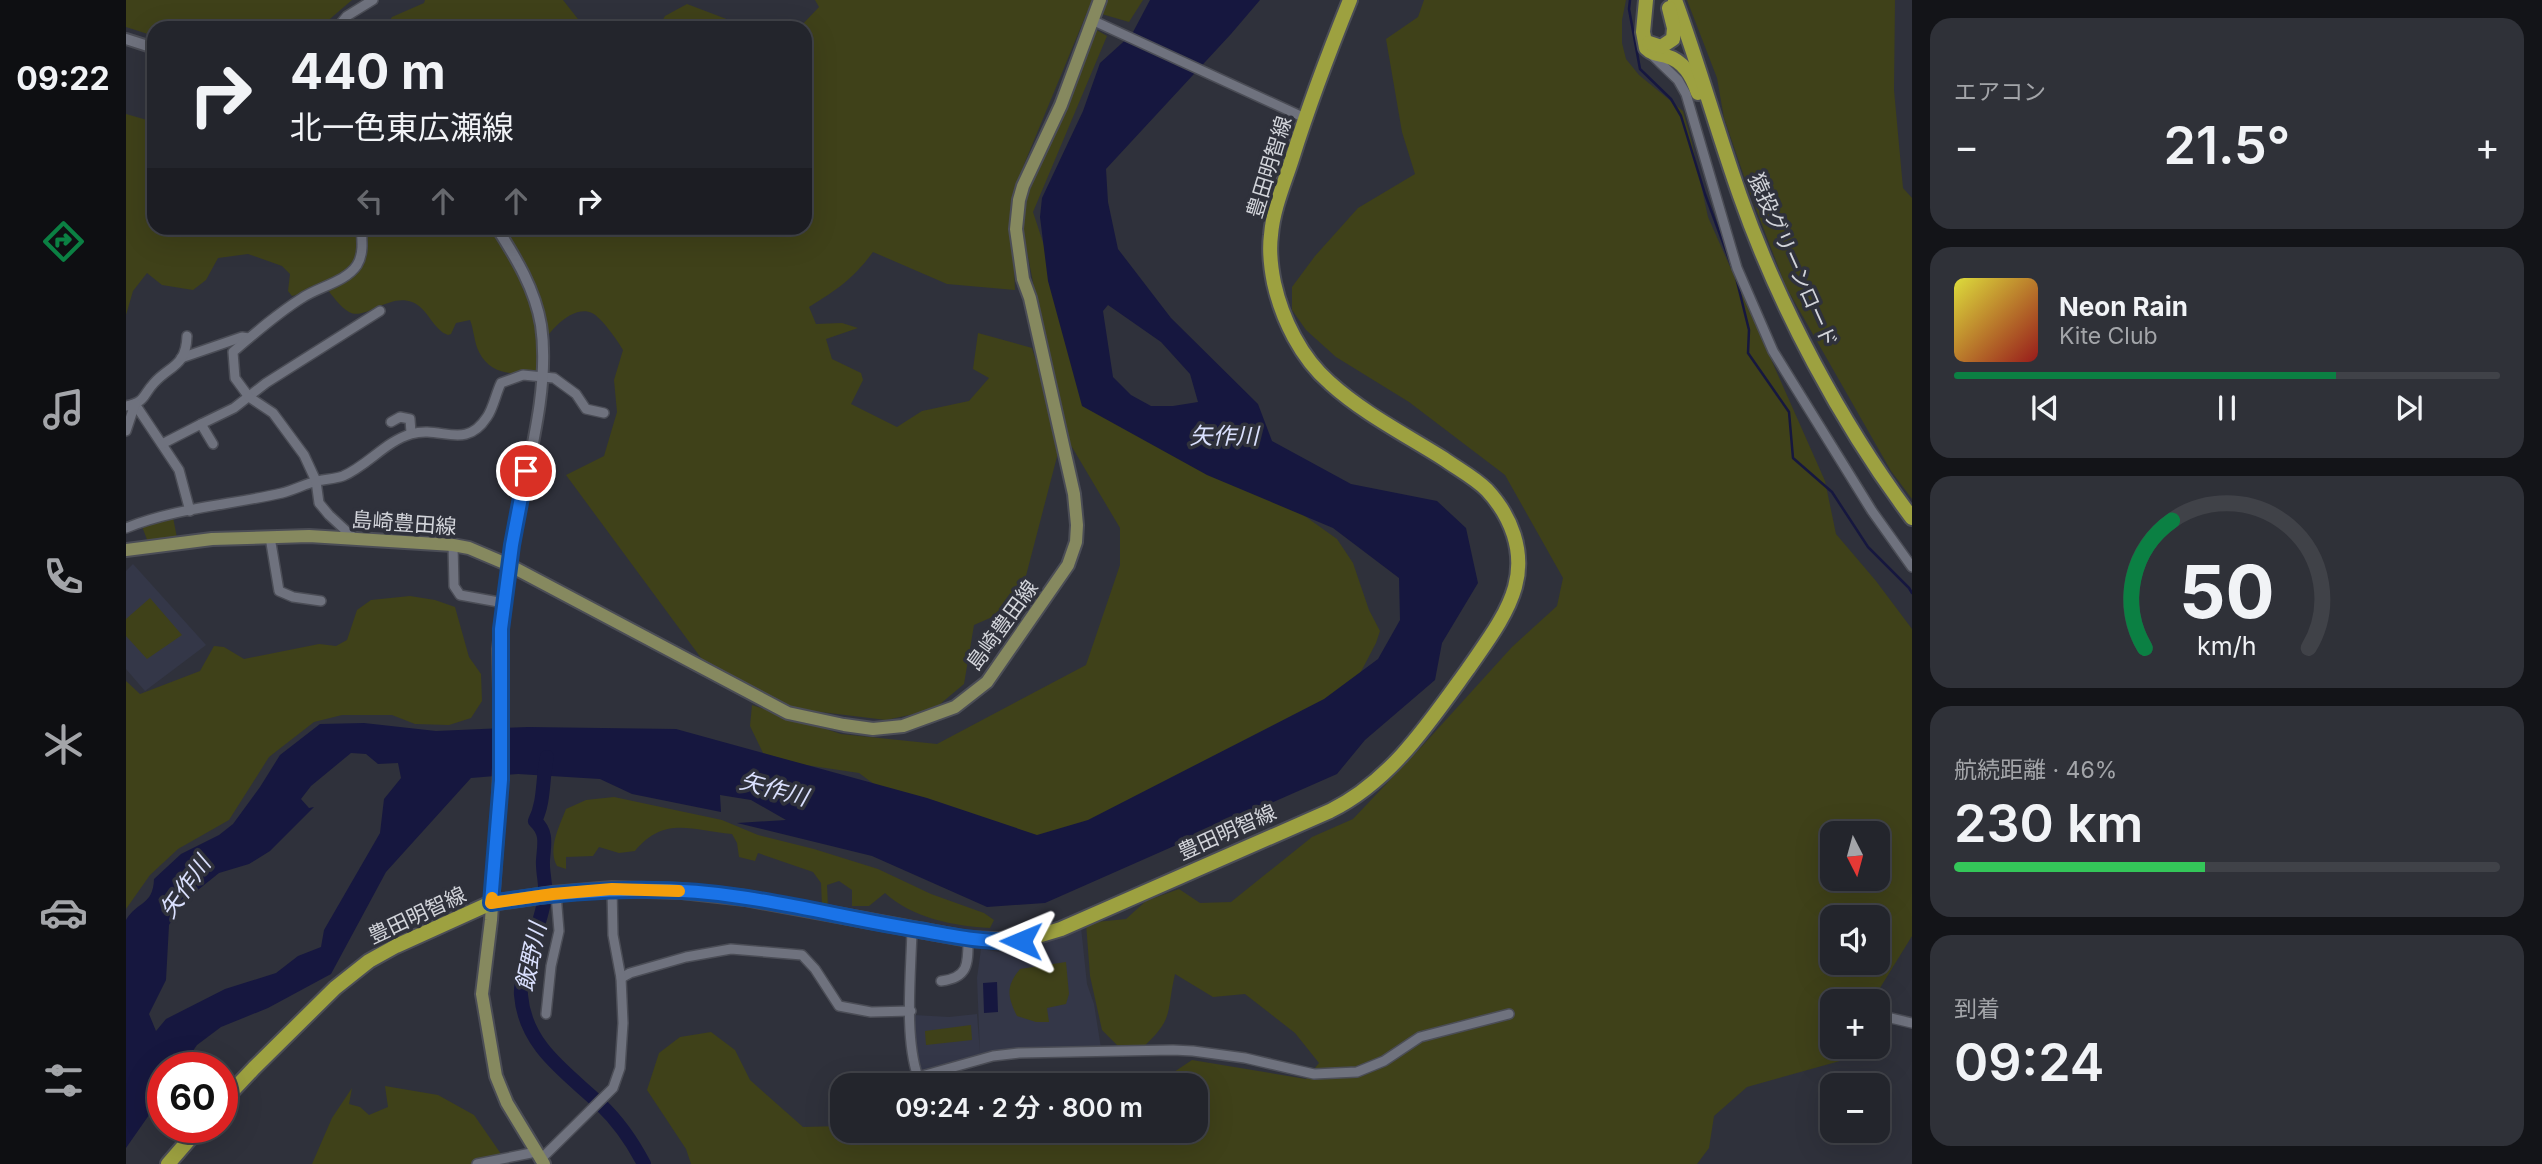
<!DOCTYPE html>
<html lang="ja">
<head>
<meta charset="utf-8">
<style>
  :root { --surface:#23252c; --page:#2f3138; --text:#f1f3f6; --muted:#a3a5a9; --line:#404248; --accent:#0b8043 }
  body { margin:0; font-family:Inter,"Noto Sans JP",sans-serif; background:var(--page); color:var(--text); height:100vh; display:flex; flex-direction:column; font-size:26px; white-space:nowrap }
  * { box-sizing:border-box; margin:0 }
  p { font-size:23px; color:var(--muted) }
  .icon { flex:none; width:38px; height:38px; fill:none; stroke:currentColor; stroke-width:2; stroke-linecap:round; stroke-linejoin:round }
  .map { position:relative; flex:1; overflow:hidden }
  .side { display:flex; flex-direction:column; gap:18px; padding:18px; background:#131418; width:630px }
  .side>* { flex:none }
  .hud { position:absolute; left:21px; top:21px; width:665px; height:214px; border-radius:21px; box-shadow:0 7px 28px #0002,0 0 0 2px var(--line); background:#23252c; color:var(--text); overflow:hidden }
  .needle { width:46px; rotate:174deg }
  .controls { position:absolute; left:1694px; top:821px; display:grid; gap:14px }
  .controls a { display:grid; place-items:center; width:70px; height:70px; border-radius:14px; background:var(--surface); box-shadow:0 7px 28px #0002,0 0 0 2px var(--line); font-size:35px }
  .speed { position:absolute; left:21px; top:1052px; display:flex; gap:14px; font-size:35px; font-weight:700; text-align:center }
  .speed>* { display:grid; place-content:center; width:91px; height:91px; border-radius:50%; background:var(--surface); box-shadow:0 7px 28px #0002,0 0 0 2px var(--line); line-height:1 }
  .speed .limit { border:10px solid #d22; background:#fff; color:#111 }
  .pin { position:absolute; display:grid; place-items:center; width:60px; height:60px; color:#fff; margin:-30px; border:4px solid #fff; border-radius:50%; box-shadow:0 2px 7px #0007 }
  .me { position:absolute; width:77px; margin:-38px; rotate:271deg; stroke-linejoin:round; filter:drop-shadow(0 0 5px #0008) }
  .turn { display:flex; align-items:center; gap:24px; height:147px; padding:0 28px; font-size:32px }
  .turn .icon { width:91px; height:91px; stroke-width:2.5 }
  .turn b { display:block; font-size:49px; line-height:60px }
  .lanes { display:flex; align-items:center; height:66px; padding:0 28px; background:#0003; justify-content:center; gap:35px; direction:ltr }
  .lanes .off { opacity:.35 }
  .big { font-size:52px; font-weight:600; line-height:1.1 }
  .side .card { flex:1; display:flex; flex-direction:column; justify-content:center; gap:10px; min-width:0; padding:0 24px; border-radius:21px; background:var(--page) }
  .side .dial { align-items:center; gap:0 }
  .dial svg { height:182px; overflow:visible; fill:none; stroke:var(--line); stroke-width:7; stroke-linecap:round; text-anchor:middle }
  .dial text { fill:var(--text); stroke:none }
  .song { display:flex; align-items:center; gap:21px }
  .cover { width:84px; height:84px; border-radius:10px; background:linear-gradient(135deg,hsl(60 70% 55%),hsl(0 70% 35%)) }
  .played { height:7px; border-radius:4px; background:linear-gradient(90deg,var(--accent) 70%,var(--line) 70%) }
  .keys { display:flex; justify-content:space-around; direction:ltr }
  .heat { display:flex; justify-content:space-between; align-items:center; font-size:38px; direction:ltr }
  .charge { height:10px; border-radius:5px; background:linear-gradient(90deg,#34c759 46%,var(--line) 0) }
  .trip { position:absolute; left:704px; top:1073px; width:378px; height:70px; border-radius:21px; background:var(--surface); box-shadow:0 7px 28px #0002,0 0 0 2px var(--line); font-weight:600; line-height:70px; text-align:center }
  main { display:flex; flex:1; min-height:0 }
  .menu { display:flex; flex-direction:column; width:126px; justify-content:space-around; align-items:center; background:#0e0f12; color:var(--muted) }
  .menu .icon { width:49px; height:49px }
  .menu .selected { color:var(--accent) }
  .menu b { font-size:32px; color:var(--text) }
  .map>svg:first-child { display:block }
  .built { fill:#343748 }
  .green { fill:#3f4119; fill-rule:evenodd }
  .water { fill:#16173f; fill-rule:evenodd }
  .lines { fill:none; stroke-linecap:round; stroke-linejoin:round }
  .stream { stroke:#16173f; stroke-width:2.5 }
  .river { stroke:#16173f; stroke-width:14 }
  .minor-casing { stroke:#4b4d56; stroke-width:12 }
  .tertiary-casing { stroke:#4b4d56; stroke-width:14 }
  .secondary-casing { stroke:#4b4d56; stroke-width:16 }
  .primary-casing { stroke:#4b4d56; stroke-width:18 }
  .minor { stroke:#6f727e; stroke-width:9 }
  .tertiary { stroke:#6f727e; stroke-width:10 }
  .secondary { stroke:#86895f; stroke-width:12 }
  .primary { stroke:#9da140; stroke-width:14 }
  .route-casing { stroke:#114b97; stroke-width:18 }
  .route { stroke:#1a73e8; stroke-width:12 }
  .slow { stroke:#f59e0b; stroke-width:12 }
  .labels { text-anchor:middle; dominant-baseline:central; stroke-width:7; stroke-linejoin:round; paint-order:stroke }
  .street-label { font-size:21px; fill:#d2d4da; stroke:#2f313b }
  .water-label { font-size:23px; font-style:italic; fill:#dae0fe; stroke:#2f313b }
</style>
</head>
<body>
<main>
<nav class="menu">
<b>09:22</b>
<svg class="icon selected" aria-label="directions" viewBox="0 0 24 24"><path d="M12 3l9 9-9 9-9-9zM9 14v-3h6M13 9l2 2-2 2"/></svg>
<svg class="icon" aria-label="music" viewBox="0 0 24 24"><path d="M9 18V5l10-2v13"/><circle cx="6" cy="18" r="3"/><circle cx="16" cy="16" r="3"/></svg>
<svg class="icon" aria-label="phone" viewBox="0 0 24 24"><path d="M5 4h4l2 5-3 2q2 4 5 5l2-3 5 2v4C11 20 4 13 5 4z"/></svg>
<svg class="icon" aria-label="climate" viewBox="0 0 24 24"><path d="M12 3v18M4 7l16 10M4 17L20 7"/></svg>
<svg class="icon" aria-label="car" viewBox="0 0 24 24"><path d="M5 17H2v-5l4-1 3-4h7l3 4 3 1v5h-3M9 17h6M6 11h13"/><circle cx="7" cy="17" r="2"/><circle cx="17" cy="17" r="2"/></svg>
<svg class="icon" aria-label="filters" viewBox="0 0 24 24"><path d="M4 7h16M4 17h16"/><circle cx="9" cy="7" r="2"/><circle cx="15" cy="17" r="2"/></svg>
</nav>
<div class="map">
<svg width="1786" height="1164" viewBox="0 0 1786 1164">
  <rect width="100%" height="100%" fill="#2f313b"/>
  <g class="built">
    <path d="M7,564l73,81 -61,46 -19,-22v-98z"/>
    <path d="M955,927l6,57 7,20 7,44 -120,8 -60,18 -5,-9 -2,-50 35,2 28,-3 3,39 -3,-75 4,-29 25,4 23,-4z"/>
  </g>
  <g class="green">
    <path d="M0,0h226l-28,24 -1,4h-169v8l-28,-9z"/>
    <path d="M299,0h138l22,28h-200l7,-11 32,-14z"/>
    <path d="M689,0h328l-14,22 -41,-12 -63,152 -14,40 4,88 -68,-6 -74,-32c-20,27 -35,37 -64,55l7,17 26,-1 16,5 -32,11 6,20 29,14 2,7 -12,24 46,23 25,-16 47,-10 20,-23 -16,-9 5,-36 54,15 17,56 10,45 -38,146 -15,16 -32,14 -10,59 -31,26 -47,10 -90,-11 -92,-47 -138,-187 38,-19 13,-44 -3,-32 9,-30c-5,-9 -22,-33 -31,-37 -20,-9 -47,21 -52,38 -3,7 -3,14 -3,22 -23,1 -46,3 -58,-21 -5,-10 -5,-22 -9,-32l-14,3 -5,11 -3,1c-15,-5 -20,-27 -36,-33 -23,-9 -47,19 -63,10 -9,-5 -16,-16 -23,-24l-34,8 -4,-5 2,-17 -8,-8 -34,-12 -30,4 -12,22 -13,10 -31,-5 -15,-12 -14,18 -7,24v-201l28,8v106h651v-200h-6l20,-21z"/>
    <path d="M1298,0h202l-4,20v23l4,16 13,16 44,36 9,32 16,74 117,264 11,53 40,47 36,48v307l-40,65h-40v45l20,1 -5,12 -100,28 -33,29 -5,32 -12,16h-1006l-5,-15 -39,-59 12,-37 21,-16 31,-5 24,18 15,30 53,47 39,-1v4h353v-45h-126l7,-4 92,-5 24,-16 114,19 13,-16 -24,-30 -50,-39 -32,3 -38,-23c-9,38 0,44 -32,73l-26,-2 -15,-15 -12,-54 -4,-53 40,-4 20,-18 33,-12 21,14 31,-1 81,-65 41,-18 71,-75 88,-97 45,-41 6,-28 -58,-103 -96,-73 -73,-45 -30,-27 -14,-20v-23l23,-31 43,-48 57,-34 -13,-42 -16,-93 32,-22zM1706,833h46v45h-46zM1706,917h46v45h-46z"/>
    <path d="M1561,0h208l-1,90 9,98 9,10v301l-21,-28 -105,-184 -37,-96 -25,-73 -7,-40z"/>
    <path d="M561,4l63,24h-92l7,-12z"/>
    <path d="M969,29l12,7 -74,176 26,79 22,104 204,107 52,37 16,24 16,47 11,21 -4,12 -22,42 -235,126 -94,34 -135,-49 -31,-23 -60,-9 -36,-11 -13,-27 2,-21 89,29 96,10 149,-79 34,-100v-37l-51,-86 -11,-33 -39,-198z"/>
    <path d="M47,517l4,21 -29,4 -7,-18z"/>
    <path d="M284,596l25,4 20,7 14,50 12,17 1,27 -11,17 -22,7 -34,-1 -23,-9h-50l-28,7 -45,35 -40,63 -51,29 -28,26 -24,34v-228l14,13 60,-23 14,-25 10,1 20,12 75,-15 17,2 11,-6 10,-30 14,-10z"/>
    <path d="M24,598l32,37 -35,24 -21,-23v-17z"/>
    <path d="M488,797l108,23 36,15 56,14 64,20 53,25 53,19 10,7 -4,8c-36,-2 -78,-10 -105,-35l-16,13h-17v-16l-13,-9 -12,4 1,22 -6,-2 -1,-22 -8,-11 -55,-19 -3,8 -16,-4 -2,-14 -5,-9c-40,-3 -67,-19 -97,17l-16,2 -20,-6 -6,9 -27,1v12l-9,-3c-10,-17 3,-41 9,-57l20,-9z"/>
    <path d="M940,962l3,32 -3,10 -19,4 2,14h-13l-19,-6c-10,-20 -11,-30 3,-47z"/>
    <path d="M845,1025l1,15 -46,5 -1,-14z"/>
    <path d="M259,1086l53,9 36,20 34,49h-196l20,-46 20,-30 -3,16 11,3 9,8 19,-8z"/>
  </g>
  <g class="water">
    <path d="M1024,0h110l-29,34 -125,135 2,33 10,47 53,69 87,86 14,37 79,43 86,17 29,27 12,55 -36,60 -7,37 -70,60 -28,34 -292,129 -58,4 -115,-51 -135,-33 49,-3 -35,-20 -31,-5 1,17 -89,-18 -32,-15 -82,-5 -47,4 -85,94 -55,102 -63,34 -47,19 -24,18 -15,22 -19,1v27l-37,53v-228c11,-19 27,-14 28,-41l27,-25 38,-19 14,-11 27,-37 20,-32 40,-31 44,-1 72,8 92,-4 148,2 251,69 110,37 51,-15 236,-121 54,-40 22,-39 -1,-42 -66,-50 -126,-53 -125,-69 -34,-125 -8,-64 2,-19 41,-87 17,-48 32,-29zM982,305l53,37 29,32 8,28 -25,4h-22l-20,-11 -18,-18 -10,-66zM225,753l15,1 12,10 20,-1 3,15 -17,21 -4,34 -56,97 -3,17 -23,9 -22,17 -51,16 -59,30 -10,12 -7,-17 17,-34 3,-55 14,-23 36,-29 30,-9 21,-13 44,-44 -5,1 -8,-9 10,-13z"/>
    <path d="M871,982l1,30 -14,1 -1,-30z"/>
  </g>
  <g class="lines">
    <g class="stream">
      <path d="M1504,0l-1,9 11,60 31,30 10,17 24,78 27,73"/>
      <path d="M1609,273l14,57 -1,23 41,59 4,46 39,34 36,55 41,41 3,5"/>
    </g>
    <path class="river" d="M421,757c-5,21 -2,44 -12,64 13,12 9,24 8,39 -1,15 5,27 1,42 -4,24 -25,74 -23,93 4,51 45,77 79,109 19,18 32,37 44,60"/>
    <g class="minor-casing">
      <g id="minor">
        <path d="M968,21l211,97"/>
        <path d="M211,28l10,-12 26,-16"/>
        <path d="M1525,54l27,26 8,14 51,174 36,83 99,160 40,56"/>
        <path d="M55,358l61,-21 7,1"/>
        <path d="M9,404l44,66 11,41"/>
        <path d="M0,406c20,-4 16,-10 28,-23 16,-18 32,-16 33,-47"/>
        <path d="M265,422l9,-5 10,2 1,14"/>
        <path d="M0,431l9,-27"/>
        <path d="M36,444l39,-20"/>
        <path d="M87,444l-12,-20 33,-16 32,-25 114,-72"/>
        <path d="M0,528c49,-20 104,-23 156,-35 12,-3 23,-9 35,-12 8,-2 18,-2 26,-5 24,-10 43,-35 68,-42 30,-9 54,17 76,-17 6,-8 9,-24 14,-34l22,-8 31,3 22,16 10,15 18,4"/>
        <path d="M144,537l9,54 14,6 28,4"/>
        <path d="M229,539l-26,-24 -10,-12 -3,-22 -12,-26 -31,-42 -24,-16 -14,-19 -2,-26c22,-19 45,-39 69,-54 16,-11 44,-16 55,-33 7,-11 5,-26 4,-37"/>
        <path d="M327,545l1,41 6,9 44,8"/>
        <path d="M786,929c-1,44 -8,108 6,148l75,-21 26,-3 154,-3 20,1 52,7 69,16 43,-2 27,-11 36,-24 89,-23"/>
        <path d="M495,978l9,-5 56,-16 45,-8 71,6 13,14 24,37 32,6 40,-1"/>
        <path d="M815,981c28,-3 27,-18 27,-42"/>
        <path d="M420,1014l5,-48 8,-35 -3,-37"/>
        <path d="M1752,1015l34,8"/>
        <path d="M414,1160l73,-72 7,-20 3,-45 -2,-45 -8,-43 -1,-46"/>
        <path d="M351,1164l59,-12"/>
      </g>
    </g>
    <g class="tertiary-casing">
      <g id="tertiary">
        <path d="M0,39l28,9"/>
        <path d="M371,228c19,30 38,61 44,97 11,73 -22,165 -32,240"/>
      </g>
    </g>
    <g class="secondary-casing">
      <g id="secondary">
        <path d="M0,550l86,-11 97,-3 144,9 16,3 40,17 279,148 56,12 29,4 30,-3 52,-19 32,-25 81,-117 8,-23 1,-17 -3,-31 -44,-196 -7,-19 -7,-50 3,-29 4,-14 38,-81 39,-105"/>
        <path d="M383,565l-10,84 2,82 -2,72 -8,117 -9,74 14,82 11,27 37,61"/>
      </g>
    </g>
    <g class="primary-casing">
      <g id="primary">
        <path d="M1520,0l-3,32 3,16c6,6 12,6 20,8 18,5 26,20 32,37"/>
        <path d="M1549,0c24,65 42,131 65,196 39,111 102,229 172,322"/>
        <path d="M1523,43l12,4 12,-8 1,-11 -5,-20"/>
        <path d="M96,1102l32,-34 81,-80 34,-27 27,-15 95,-43 62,-9 59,-5 70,2 63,7 223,41 53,2 40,-12 269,-118c61,-30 99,-88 138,-142 17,-25 39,-53 47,-82 10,-36 -4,-71 -28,-97 -12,-12 -29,-21 -43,-31 -38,-24 -81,-46 -114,-76 -29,-25 -48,-64 -56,-100 -3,-15 -5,-33 -3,-48 2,-26 13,-51 21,-76 17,-54 37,-107 58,-159"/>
        <path d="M42,1164l32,-37"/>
      </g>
    </g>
    <use href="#minor" class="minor"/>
    <use href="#tertiary" class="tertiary"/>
    <use href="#secondary" class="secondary"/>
    <use href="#primary" class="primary"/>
  </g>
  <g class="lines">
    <g class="route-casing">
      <path id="route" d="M400,471l-14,74 -11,84v151l-10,123c85,-14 170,-19 256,-5 59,9 119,24 178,33 32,6 64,12 96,10"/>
    </g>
    <use href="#route" class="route"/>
    <path class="slow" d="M366,898l-1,5 62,-9 59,-5 67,2"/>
  </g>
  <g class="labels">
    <g class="street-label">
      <text transform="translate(1143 167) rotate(-73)">豊田明智線</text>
      <text transform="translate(1667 260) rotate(66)">猿投グリーンロード</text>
      <text transform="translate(278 523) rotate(4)">島崎豊田線</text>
      <text transform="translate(876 625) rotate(-54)">島崎豊田線</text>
      <text transform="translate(1101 832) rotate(-24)">豊田明智線</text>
      <text transform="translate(291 915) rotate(-25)">豊田明智線</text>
    </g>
    <g class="water-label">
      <text x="1098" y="436">矢作川</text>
      <text transform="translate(648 789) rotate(15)">矢作川</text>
      <text transform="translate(59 887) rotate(-55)">矢作川</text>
      <text transform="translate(405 957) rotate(-78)">飯野川</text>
    </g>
  </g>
</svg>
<div class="controls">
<a><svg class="needle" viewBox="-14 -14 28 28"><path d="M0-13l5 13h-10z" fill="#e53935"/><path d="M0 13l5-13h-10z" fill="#a3a5a9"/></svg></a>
<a><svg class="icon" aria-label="sound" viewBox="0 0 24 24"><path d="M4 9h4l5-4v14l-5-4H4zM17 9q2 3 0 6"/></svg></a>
<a>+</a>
<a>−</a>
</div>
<div class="speed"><div class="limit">60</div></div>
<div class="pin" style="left:400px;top:471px;background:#d93025"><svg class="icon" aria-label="arrive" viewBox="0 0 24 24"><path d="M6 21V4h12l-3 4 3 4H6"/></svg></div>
<svg class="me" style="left:895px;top:941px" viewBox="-20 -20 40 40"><path d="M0-17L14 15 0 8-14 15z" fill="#1a73e8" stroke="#fff" stroke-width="4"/></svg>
<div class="trip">09:24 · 2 分 · 800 m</div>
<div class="hud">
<div class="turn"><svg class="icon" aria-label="right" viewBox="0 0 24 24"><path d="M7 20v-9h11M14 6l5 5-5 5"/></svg><div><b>440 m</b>北一色東広瀬線</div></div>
<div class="lanes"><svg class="icon off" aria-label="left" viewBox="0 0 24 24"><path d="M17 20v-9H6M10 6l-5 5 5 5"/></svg><svg class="icon off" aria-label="ahead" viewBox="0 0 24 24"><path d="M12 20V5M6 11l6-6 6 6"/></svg><svg class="icon off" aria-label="ahead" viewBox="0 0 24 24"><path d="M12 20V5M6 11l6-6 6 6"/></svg><svg class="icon" aria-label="right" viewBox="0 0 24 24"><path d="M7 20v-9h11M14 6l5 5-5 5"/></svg></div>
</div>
</div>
<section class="side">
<div class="card"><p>エアコン</p>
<div class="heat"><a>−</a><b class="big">21.5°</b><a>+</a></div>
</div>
<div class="card">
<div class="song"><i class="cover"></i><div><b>Neon Rain</b><p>Kite Club</p></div></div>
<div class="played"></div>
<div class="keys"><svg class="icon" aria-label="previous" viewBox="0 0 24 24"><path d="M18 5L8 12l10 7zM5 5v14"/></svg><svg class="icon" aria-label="pause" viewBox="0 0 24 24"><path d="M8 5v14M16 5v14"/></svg><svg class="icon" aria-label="next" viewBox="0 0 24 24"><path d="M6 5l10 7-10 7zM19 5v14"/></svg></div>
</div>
<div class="card dial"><svg viewBox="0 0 100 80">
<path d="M14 69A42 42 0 1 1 86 69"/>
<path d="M14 69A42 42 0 0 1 26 13" stroke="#0b8043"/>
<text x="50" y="56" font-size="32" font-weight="700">50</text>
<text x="50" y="72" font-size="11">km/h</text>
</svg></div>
<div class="card"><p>航続距離 · 46%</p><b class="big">230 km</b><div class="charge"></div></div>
<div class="card"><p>到着</p><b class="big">09:24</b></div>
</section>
</main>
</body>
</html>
